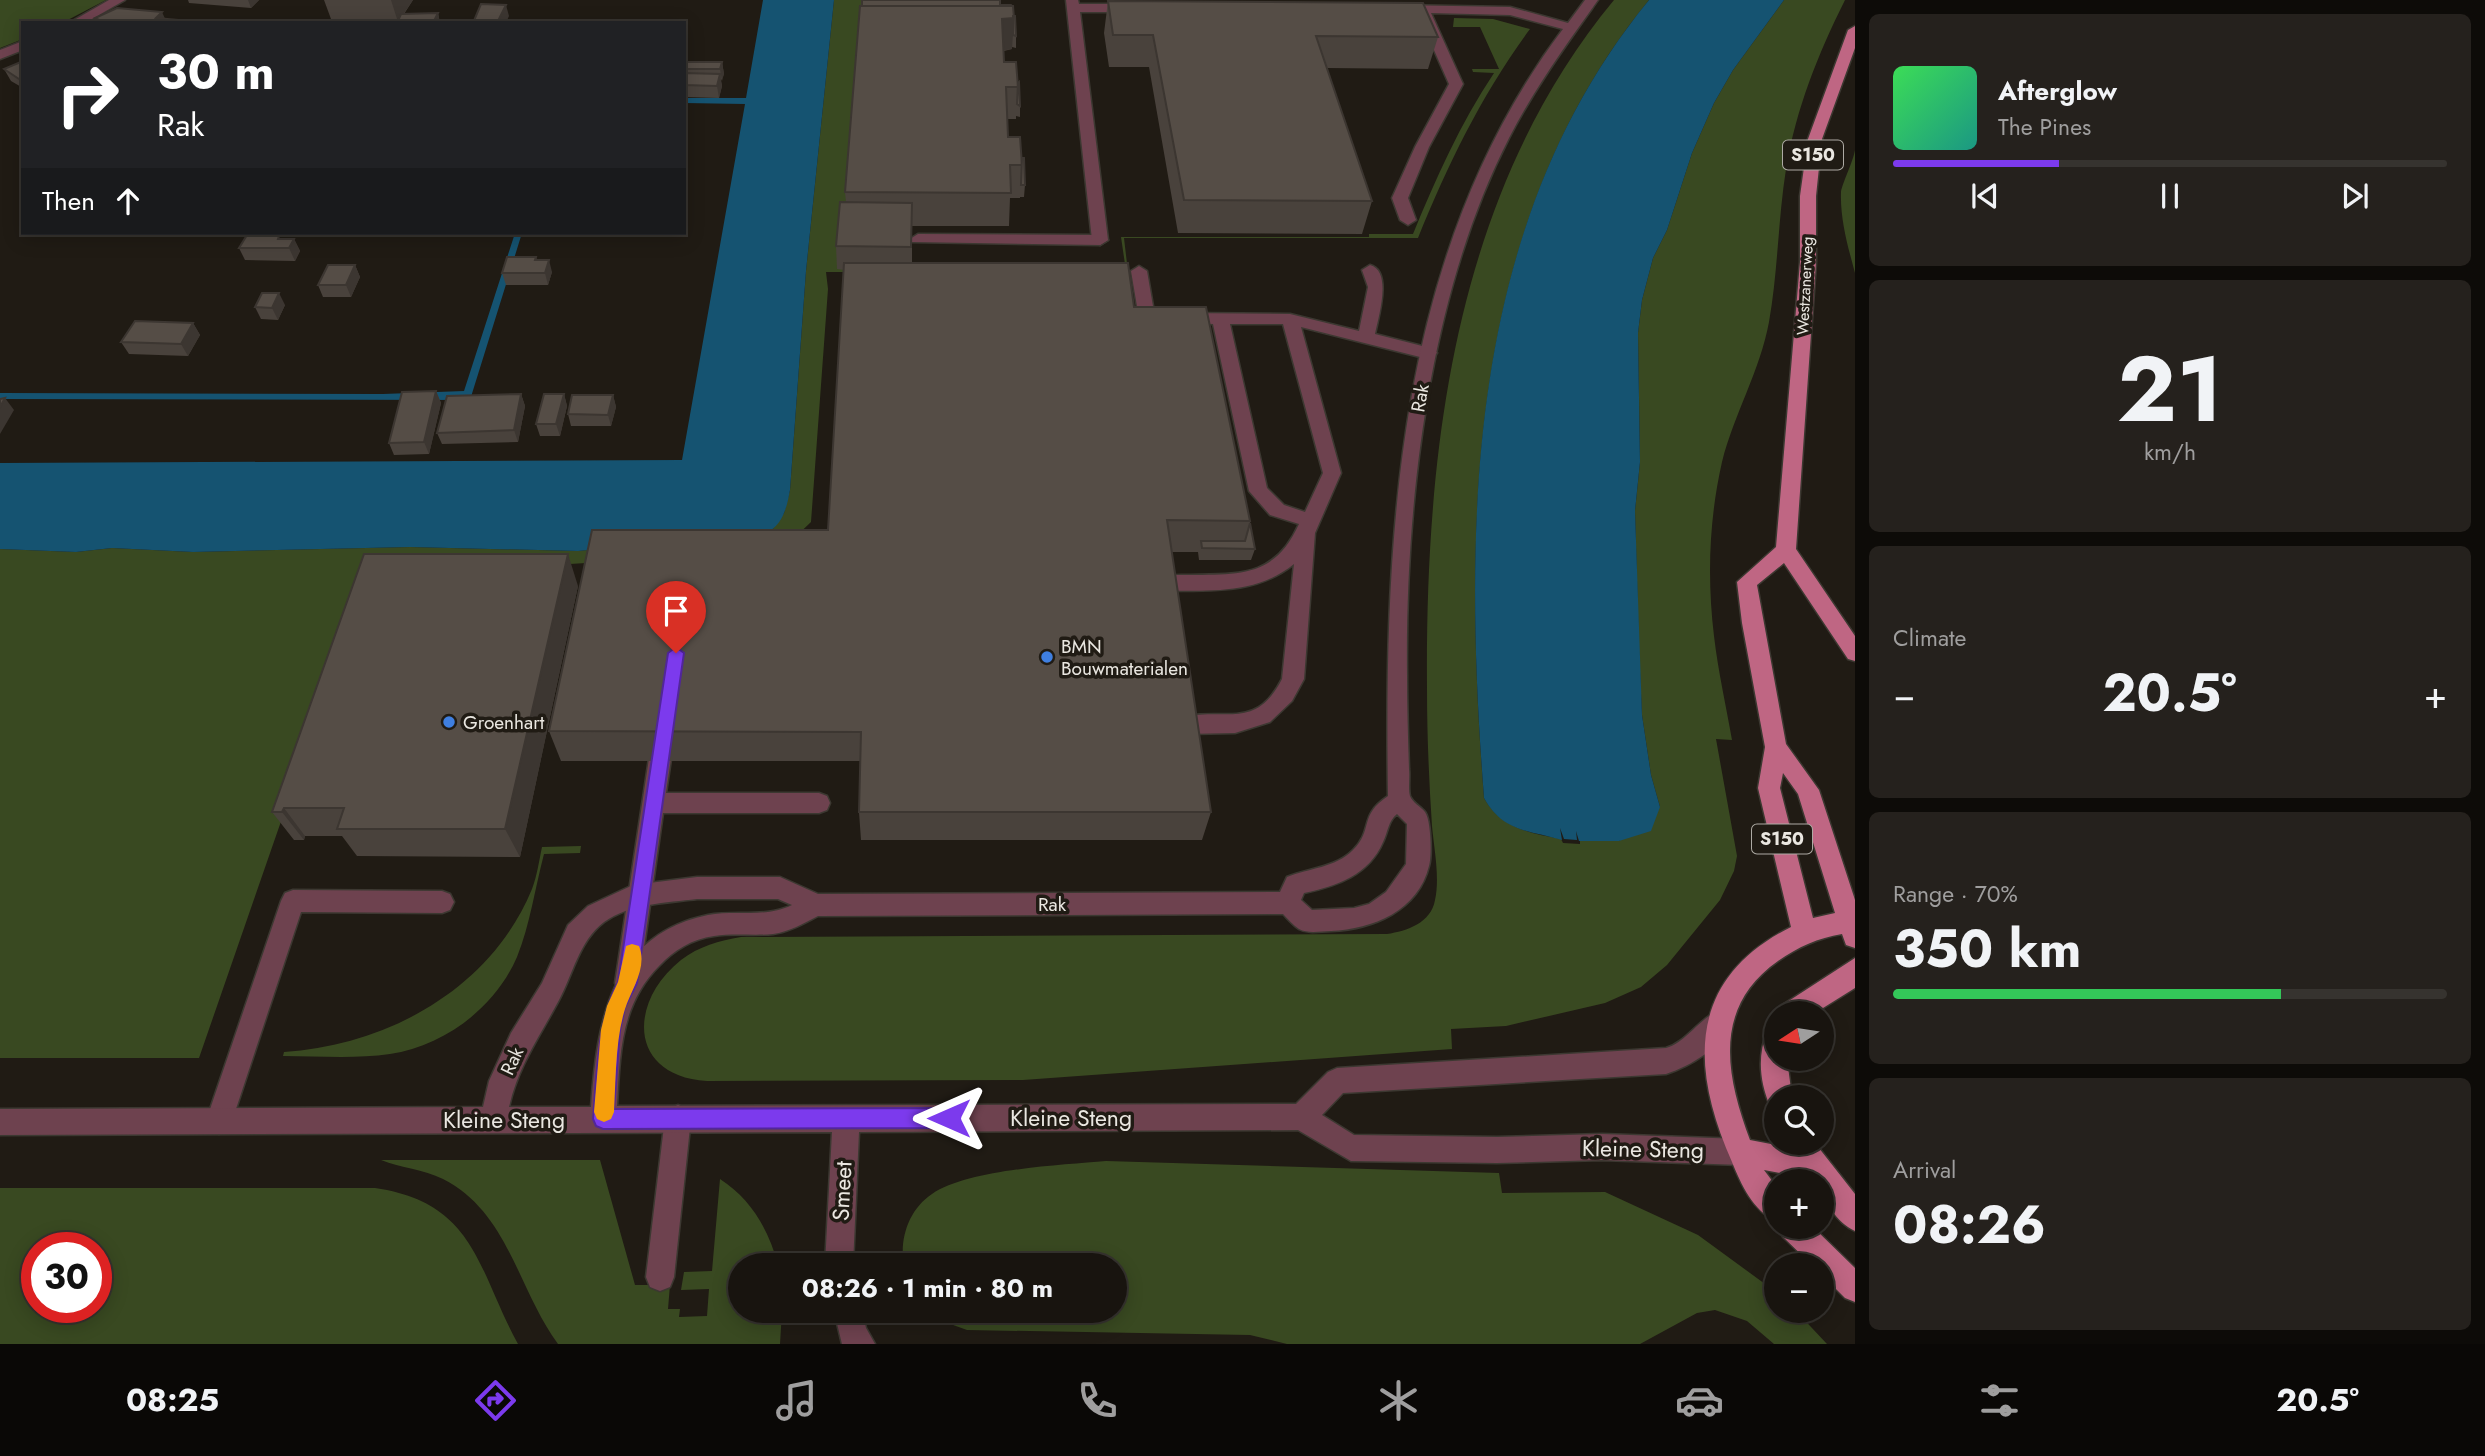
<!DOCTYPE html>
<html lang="en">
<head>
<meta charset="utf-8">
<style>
  :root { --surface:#18140f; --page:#25211d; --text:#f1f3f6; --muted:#9f9e9e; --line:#36332f; --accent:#7c3aed }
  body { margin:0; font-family:Jost,sans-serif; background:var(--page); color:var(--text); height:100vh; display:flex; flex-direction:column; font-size:26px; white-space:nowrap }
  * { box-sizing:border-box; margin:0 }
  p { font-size:23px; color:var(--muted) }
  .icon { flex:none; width:38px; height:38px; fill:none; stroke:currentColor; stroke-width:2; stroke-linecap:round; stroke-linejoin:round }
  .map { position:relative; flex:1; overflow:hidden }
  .details { display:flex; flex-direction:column; gap:14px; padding:14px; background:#0d0b08; width:630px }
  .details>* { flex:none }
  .top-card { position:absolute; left:21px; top:21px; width:665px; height:214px; border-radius:0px; box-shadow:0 4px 18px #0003,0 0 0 2px var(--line); background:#202124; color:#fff; overflow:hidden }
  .needle { width:46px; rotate:258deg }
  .buttons { position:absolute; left:1764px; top:1001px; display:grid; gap:14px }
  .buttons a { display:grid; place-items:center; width:70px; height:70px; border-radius:50%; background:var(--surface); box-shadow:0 4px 18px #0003,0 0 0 2px var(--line); font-size:35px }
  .speed { position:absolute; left:21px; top:1232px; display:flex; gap:14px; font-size:35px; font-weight:700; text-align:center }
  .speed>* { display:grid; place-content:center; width:91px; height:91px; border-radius:50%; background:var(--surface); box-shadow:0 4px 18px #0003,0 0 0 2px var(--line); line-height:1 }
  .speed .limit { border:10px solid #d22; background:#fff; color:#111 }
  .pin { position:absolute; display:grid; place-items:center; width:60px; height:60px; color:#fff; margin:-72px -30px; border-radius:50% 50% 50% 0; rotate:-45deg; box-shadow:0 0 7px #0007 }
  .pin .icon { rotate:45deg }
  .me { position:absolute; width:77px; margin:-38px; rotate:270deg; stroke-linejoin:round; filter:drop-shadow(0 0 5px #0008) }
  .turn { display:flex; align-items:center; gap:24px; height:147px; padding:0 21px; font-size:32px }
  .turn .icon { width:91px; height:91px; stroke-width:2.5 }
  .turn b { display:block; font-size:49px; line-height:60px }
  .then { display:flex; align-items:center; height:66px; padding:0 21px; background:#0003; gap:14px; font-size:26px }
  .big { font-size:52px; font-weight:700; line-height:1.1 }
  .details .tile { flex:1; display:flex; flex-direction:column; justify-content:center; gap:10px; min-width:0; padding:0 24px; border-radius:10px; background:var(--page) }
  .details .dial { align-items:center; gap:0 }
  .dial b { font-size:91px; line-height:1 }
  .song { display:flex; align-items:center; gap:21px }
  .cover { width:84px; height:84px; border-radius:10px; background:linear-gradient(135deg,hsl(130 70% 55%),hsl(170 70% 35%)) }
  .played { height:7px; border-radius:4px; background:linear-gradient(90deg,var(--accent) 30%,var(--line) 30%) }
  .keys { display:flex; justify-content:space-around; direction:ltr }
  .heat { display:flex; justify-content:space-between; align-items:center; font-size:38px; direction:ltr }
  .charge { height:10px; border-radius:5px; background:linear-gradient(90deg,#34c759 70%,var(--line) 0) }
  .trip { position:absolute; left:728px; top:1253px; width:399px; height:70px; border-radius:35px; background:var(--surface); box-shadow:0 4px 18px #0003,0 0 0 2px var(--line); font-weight:700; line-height:70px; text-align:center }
  .menu { display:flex; height:112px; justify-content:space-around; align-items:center; background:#0a0806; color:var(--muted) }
  .menu .icon { width:49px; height:49px }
  .menu .on { color:var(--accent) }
  .menu b { font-size:32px; color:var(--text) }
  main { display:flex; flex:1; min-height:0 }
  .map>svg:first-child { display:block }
  .green { fill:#394921; fill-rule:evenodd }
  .water { fill:#155371 }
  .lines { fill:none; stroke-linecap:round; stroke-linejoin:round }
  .lane-casing { stroke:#3c3831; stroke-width:3 }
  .street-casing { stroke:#3c3831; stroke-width:3 }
  .primary-casing { stroke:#3c3831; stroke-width:3 }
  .lane { fill:#6e424f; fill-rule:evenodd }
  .street { fill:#6e424f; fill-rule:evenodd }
  .primary { fill:#bf6683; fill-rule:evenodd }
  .wall { fill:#49423c }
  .shaded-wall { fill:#3c3631 }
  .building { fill:#554d46; stroke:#3c3631; stroke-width:2 }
  .route { fill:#7c3aed; stroke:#51269a; stroke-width:2 }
  .slow { fill:#f59e0b }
  .shop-dot { fill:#3f7fe0; stroke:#201b14; stroke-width:2.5 }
  .labels { text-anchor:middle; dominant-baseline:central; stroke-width:7; stroke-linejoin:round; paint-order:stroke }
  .far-street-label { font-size:16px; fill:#eae7e1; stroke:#201b14 }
  .shield { fill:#201b14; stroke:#adaaa4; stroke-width:2 }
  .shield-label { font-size:18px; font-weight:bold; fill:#eae7e1 }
  .street-label { font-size:19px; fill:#eae7e1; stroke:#201b14 }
  .poi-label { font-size:19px; fill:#eae7e1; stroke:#201b14; text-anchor:start }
  .near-street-label { font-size:23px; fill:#eae7e1; stroke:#201b14 }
</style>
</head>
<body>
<main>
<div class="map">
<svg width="1855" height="1344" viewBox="0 0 1855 1344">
  <rect width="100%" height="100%" fill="#201b14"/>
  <g class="green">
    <path d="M0,0h106l-44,23h-39v16l-23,9z"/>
    <path d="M834,0h31l-18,225 -9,44 288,2 -5,-34h248v-3h44c23,-56 47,-110 81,-161l-21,-1 -1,-3h27l-19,-42h-27l1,-9 39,1 37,10c-48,65 -82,135 -112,209h-294l4,34h-302l2,17 -17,233 -24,23 -69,10 -245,15 -110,15 -164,473h-199v-509l76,3 36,-4 81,4 217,-5 168,4 194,-21 12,-17 6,-23 16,-219z"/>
    <path d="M1614,0h35c-183,223 -186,524 -165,798 17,30 45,35 77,41l2,4 17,1v-3h39l41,-34 -9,-32 -9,-60 -3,-65 -4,-139 5,-49 -2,-129 4,-33 11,-42 14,-28 25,-77 22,-50 19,-33 51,-70h61c-27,54 -49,109 -59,169 -8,51 -8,102 -17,153 -9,49 -35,92 -47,140 -13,57 -15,116 -8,174 4,35 12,69 18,104l-16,-1 21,117 -3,15 -14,29 -53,65 -26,22 -36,16 -99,23 -55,3 1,20 -429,31 -316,1c-79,-5 -79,-79 -26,-121 18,-14 38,-19 60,-23l646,-3c20,-3 44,-11 48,-34 5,-23 -1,-51 -3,-74 -3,-45 -5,-91 -5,-137 -2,-241 28,-497 187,-689z"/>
    <path d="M1855,150v123c-7,-26 -15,-54 -14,-81 1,-8 12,-30 14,-42z"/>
    <path d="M581,846l-1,7 -36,1c-9,34 -14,71 -27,103 -22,51 -73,89 -127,97 -35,5 -72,2 -107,2l1,-4c104,-7 207,-63 248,-163 5,-13 7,-28 10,-42z"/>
    <path d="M381,1160h219l35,125h35l-2,24h12l-1,8 28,-1 2,-27 -28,1 3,-18 28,-1 8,-92c31,20 49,51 58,86h-38v46h42l-2,33h-222c-41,-56 -49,-131 -115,-165 -20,-10 -42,-11 -62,-19z"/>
    <path d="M1106,1161l393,12 3,20 103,-1 93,43 78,57v19h20l31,33h-53l-27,-23 -32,-11 -18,3 -57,31h-353l-37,-9 -283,-5 -25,-9 -14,-10h187v-46h-211c-5,-26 5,-56 28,-71 37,-25 129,-29 174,-33z"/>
    <path d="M0,1188h375c101,15 102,81 143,156h-518zM37,1248h59v59h-59z"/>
  </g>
  <g class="water">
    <path d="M763,0h71l-28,271 -16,219c-3,17 -7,34 -23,43l-189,18 -168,-4 -217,5 -81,-4 -36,4 -76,-3v-86l682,-3 63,-356 -61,-1v-5h62z"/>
    <path d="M1649,0h135l-51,70 -19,33 -22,50 -25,77 -14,28 -11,42 -4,33 2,129 -5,49 7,204 9,60 9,32 -9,24 -32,10h-40l-3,-10 1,9 -13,-1 -4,-11 2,12c-34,-10 -59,-8 -78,-42 -21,-275 -19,-574 165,-798z"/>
    <path d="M515,233h7l-52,167 -470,-1v-6l383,1 81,-3z"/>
  </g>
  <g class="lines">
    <g class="lane-casing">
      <g id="lane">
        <path d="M918,234l182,1 8,5 -8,5 -188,-3 -2,-3z"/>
        <path d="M1370,265c23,6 8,53 5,69l59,15 3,4 -9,6 -127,-32 40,146 -26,60 -11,146 -12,22 -22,21 -35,11 -49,1 -8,-3 -3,-6 3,-6c43,-15 76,15 104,-40l12,-115c-39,31 -82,26 -130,27l-7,-3 -3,-5 3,-5c10,-4 22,-3 33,-3 51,-1 85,2 109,-51l-29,-9 -21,-24 -36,-167 -34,-1 -8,-5 8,-5 111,1 69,17 9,-44 -6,-17zM1230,324h53l40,149 -18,39 -21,-7 -17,-17z"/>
        <path d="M1139,266l8,5 8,47 -8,5 -8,-5 -8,-47z"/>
        <path d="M664,723l8,3 3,6 -9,61h153l8,3 3,7 -3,7 -8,3h-156l-24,170 -3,8 -9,4 -9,-4 -3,-8 38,-251 3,-6z"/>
        <path d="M293,890l149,1 8,3 4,8 -4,8 -8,3 -141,-1 -69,209 -4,9 -9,4 -9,-4 -4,-9 75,-220 4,-8z"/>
        <path d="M678,1105l9,4 4,9 -17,159 -4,10 -10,4 -10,-4 -4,-10 19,-159 4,-9z"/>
      </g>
    </g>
    <g class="street-casing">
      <g id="street">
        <path d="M109,0h16l-40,23h-16z"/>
        <path d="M1066,0h12l1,4h55l6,4 -6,4h-54l28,228 -8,5 -8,-5z"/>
        <path d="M1585,0h13c-32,45 -64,89 -89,138 -80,156 -104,364 -102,537 0,31 1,62 2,94 1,8 -1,20 1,27 2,6 11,11 15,16 6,8 7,44 4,54 -11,45 -56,63 -98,65 -10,0 -23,3 -32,-2 -6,-4 -11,-10 -16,-15l-465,2c-14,7 -29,16 -45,18 -19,2 -39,-1 -59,2 -22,3 -40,14 -55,30 -39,39 -39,89 -42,140l679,-2 32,-32 9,-4 329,-20c21,-6 33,-30 54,-38l9,3 4,9c-11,25 -42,44 -67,52l-323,19 -21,22 32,20 143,2 105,-3 139,5 9,4 4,9 -4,9 -9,4 -139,-5 -105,3 -146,-2 -53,-31 -439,2 -6,133h-28l7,-133 -832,3v-26l483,-2 6,-26 22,-48 31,-50 26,-58 20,-19 45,-21 64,-8h83l38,17 462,-2 7,-15c22,-9 48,-9 66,-27 21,-21 5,-34 35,-54 -4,-264 9,-547 175,-767l-53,-14 -79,-2 32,71 -34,63 -21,51 8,22 -8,5 -8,-5 -8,-22 23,-51 34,-63 -30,-68 2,-3h-24l-6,-4 6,-4 113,2 58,16zM1397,814l10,10 -1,40 -20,28 -17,12 -15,4 -42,2 -11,-10 3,-7c33,-7 65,-18 79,-51 5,-10 5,-21 14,-28zM697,899h81l14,6c-26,13 -56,5 -84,10 -98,20 -111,108 -117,192h-82c9,-41 31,-71 50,-107 14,-26 20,-59 45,-78 27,-19 62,-19 93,-23z"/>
        <path d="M23,41v9l-23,9v-9z"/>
        <path d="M834,1311h28l4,17 9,16h-33z"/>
      </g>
    </g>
    <g class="primary-casing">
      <g id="primary">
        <path d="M1855,26v22l-33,91 -6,57v66l-20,287 59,87v25l-7,-2 -64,-96 -27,22 29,159 33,46 36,110v48l-9,-3 -4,-11c-24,4 -44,13 -64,27 -65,46 -53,112 -28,179l37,7 -1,-4h29l40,51v37c-18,-8 -33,-31 -33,-50l-58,-11 12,16v35c-23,-10 -35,-37 -44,-59 -42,-95 -45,-183 59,-235l-33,-139 7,-41 -23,-124 -5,-41 39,-35 24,-285v-66l8,-57 40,-109zM1783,773l15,21 37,119 -22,5 -33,-130z"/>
        <path d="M1855,958v30l-40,25h-34l3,-9z"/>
        <path d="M1776,1029v30h11l5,38h-16v12l-6,-3c-10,-23 -13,-50 -3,-74z"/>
        <path d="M1779,1227h34l42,41v34l-10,-4 -23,-23v-10h-10l-29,-28z"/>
      </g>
    </g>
    <use href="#lane" class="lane"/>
    <use href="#street" class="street"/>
    <use href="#primary" class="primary"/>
  </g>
  <g class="wall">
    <path d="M188,0h71l-8,8 -62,-5z"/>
    <path d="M324,0h89l-9,14 34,-1 2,10h-43l-66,-4z"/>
    <path d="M1108,1l330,36 -10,32 -101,-1 45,133 -10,33 -184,-1 -29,-166h-40l-5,-34z"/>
    <path d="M1000,5l16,31v12l-4,-1v2l-8,2v11l13,21 3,23v11l-4,-1v3h-9l1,18 14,21 3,27 -1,12h-4v1h-10l-1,28h-97v37l222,44 116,214v2l5,26 -4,11h-52l-1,-8h-26l39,260 -9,28h-341l-2,-28 1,-51h-299l-12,-30 279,-201 16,-260 -7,-1 -1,-23 10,-44 -1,-10 17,-186z"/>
    <path d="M23,61v27l-12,-7 -7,-12z"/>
    <path d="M684,62h38l2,12 -3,7 1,5 -3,12 -35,-1z"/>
    <path d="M346,233h46l-1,3h-44z"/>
    <path d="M281,239h13l6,12 -5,10 -50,-1 -6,-12z"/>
    <path d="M536,257l1,3 15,12 -4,13h-42l-4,-12z"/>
    <path d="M355,265l5,12 -9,20h-28l-5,-12z"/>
    <path d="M285,305l-7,15 -17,-1 -6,-12z"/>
    <path d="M193,323l7,12 -12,21 -59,-2 -8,-12z"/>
    <path d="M436,391l5,12 -12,51 -35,1 -5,-12z"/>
    <path d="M521,394l4,12 -7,36 -76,2 -5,-11z"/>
    <path d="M564,394l3,12 -7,30h-20l-4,-12z"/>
    <path d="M613,395l3,12 -5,19h-40l-3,-12z"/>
    <path d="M578,586l-58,271 -163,-1 -15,-20h-37l-1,4h-10l-22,-28z"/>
  </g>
  <g class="shaded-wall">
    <path d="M248,0h11l-8,8z"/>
    <path d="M391,0h22l-15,22z"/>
    <path d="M506,5l3,11 -3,7h-9z"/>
    <path d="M162,12l5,11 -11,-5z"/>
    <path d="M438,13l2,10h-7z"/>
    <path d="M1014,18l-2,31 -12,2 2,-32z"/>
    <path d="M722,62l2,12 -2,7 -2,-12z"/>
    <path d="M720,74l2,12 -3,12 -2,-12z"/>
    <path d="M294,239l6,12 -5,10 -6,-13z"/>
    <path d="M549,260l3,12 -4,13 -3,-12z"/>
    <path d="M355,265l5,12 -9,20 -5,-12z"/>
    <path d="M279,293l6,12 -7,15 -6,-12z"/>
    <path d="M193,323l7,12 -12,21 -7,-12z"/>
    <path d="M436,391l5,12 -12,51 -5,-12z"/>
    <path d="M521,394l4,12 -7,36 -4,-12z"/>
    <path d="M564,394l3,12 -7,30 -4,-12z"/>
    <path d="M613,395l3,12 -5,19 -3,-11z"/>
    <path d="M5,398l9,12 -14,24v-27z"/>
    <path d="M568,554l10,32 -58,271 -15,-28z"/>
    <path d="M284,808l21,28 -1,4 -22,-28z"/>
  </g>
  <g class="building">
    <path d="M862,0h138v5h11l1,1h-150z"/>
    <path d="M1108,1l315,2 15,34 -122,-1 56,165 -188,-1 -31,-165h-40z"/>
    <path d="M481,4l25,1 -9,18h-24z"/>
    <path d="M860,6h153l1,12 -12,1 2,43h12l2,25h-12l2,50h12l2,28h-12l1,28 -166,-1z"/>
    <path d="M117,8l45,4 -6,6 46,4 -1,1h-96l-10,-5z"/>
    <path d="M438,13l-5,10h-36l4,-9z"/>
    <path d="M1013,16h2l1,20 -3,-1z"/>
    <path d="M23,61l-1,20 -18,-12z"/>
    <path d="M684,62h38l-2,7h-36z"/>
    <path d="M684,73l36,1 -3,12 -33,-1z"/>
    <path d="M1019,82l1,24 -3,-2 1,-21z"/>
    <path d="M1022,158h2l1,27h-4z"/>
    <path d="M840,202l72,1 -1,44 -75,-1z"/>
    <path d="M247,235l32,1 -1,3h16l-5,9h-50z"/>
    <path d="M507,257h29l-1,3h14l-4,13h-43z"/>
    <path d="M844,263h284l6,44h72l44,214 -83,-1 44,292h-352l2,-80 -312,-1 43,-201h236z"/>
    <path d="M328,265h27l-9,20h-28z"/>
    <path d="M262,293h17l-7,15 -17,-1z"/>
    <path d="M135,321l58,2 -12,21 -60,-2z"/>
    <path d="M436,391l-12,51 -35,1 13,-51z"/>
    <path d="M521,394l-7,36 -77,3 10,-37z"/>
    <path d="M544,394h20l-8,30h-20z"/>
    <path d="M572,395h41l-5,20 -40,-1z"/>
    <path d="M5,398l-5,9v-8z"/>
    <path d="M1250,523l5,26 -53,-1 -1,-7h44z"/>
    <path d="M364,554h204l-63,275h-168l7,-21h-60l-2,4h-10z"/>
  </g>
  <path class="route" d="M676,647l8,6 -47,330 -12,24 -5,23 -6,79 335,-1 7,2 3,8 -3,7 -7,3 -346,1 -7,-3 -3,-7c4,-47 4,-94 25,-137l50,-329z"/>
  <path class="slow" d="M632,944l7,2c9,21 -8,44 -14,63 -10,32 -9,70 -11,103l-3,7 -7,3 -7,-3 -3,-7 7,-82 6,-24 11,-24 8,-36z"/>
  <g class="shop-dot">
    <circle cx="1047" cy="657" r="7"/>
    <circle cx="449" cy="722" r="7"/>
  </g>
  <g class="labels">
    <g class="far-street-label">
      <text transform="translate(1805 286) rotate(-87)">Westzanerweg</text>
    </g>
    <g class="shield">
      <rect x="1783" y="140.5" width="60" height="29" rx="5"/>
      <rect x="1752" y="824.5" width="60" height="29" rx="5"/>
    </g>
    <g class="shield-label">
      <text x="1813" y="155">S150</text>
      <text x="1782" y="839">S150</text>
    </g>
    <g class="street-label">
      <text transform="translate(1420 398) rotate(-80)">Rak</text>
      <text x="1052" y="904">Rak</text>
      <text transform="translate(512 1061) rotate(-65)">Rak</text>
    </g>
    <g class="poi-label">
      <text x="1061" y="646">BMN<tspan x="1061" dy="22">Bouwmaterialen</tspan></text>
      <text x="463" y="722">Groenhart</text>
    </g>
    <g class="near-street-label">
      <text x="1071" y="1118">Kleine Steng</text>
      <text x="504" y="1120">Kleine Steng</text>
      <text transform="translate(1643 1149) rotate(1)">Kleine Steng</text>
      <text transform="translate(842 1191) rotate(-87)">Smeet</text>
    </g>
  </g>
</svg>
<div class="buttons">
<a><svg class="needle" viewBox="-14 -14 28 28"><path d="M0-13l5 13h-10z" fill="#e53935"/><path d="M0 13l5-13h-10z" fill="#9f9e9e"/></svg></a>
<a><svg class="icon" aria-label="search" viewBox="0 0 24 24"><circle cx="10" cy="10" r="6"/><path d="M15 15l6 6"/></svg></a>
<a>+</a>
<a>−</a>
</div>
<div class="speed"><div class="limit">30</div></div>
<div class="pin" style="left:676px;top:653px;background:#d93025"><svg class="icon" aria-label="arrive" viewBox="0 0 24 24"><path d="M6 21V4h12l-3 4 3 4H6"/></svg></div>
<svg class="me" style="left:949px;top:1118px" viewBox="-20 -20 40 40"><path d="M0-17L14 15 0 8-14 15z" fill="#7c3aed" stroke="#fff" stroke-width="4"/></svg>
<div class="trip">08:26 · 1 min · 80 m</div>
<div class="top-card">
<div class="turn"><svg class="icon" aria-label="right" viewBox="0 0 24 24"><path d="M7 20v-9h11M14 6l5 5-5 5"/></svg><div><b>30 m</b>Rak</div></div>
<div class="then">Then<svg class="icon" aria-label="ahead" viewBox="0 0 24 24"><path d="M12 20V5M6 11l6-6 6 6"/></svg></div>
</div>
</div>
<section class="details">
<div class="tile">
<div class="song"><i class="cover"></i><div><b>Afterglow</b><p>The Pines</p></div></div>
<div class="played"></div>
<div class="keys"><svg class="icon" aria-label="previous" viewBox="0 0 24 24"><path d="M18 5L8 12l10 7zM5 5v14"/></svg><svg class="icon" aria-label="pause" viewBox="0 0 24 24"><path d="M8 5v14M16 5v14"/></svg><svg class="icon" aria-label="next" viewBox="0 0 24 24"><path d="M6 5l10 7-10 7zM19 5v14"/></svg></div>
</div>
<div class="tile dial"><b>21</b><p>km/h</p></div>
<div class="tile"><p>Climate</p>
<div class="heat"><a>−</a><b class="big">20.5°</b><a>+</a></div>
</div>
<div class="tile"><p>Range · 70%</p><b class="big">350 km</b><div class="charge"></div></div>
<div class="tile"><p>Arrival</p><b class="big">08:26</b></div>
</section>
</main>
<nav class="menu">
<b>08:25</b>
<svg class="icon on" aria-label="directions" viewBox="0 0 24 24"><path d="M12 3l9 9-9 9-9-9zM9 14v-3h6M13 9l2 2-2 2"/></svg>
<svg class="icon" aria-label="music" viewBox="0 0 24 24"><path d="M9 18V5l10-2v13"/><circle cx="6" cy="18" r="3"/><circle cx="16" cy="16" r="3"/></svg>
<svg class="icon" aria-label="phone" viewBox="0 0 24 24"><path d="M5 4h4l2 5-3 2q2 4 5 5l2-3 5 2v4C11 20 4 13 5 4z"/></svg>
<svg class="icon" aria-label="climate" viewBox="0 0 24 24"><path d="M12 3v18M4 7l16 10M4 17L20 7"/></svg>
<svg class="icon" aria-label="car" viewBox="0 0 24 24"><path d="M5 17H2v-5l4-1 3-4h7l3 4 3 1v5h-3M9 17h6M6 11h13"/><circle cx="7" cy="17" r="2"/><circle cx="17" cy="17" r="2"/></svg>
<svg class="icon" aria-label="filters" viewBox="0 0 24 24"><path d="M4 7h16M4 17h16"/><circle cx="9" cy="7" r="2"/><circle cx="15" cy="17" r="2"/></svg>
<b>20.5°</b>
</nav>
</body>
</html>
